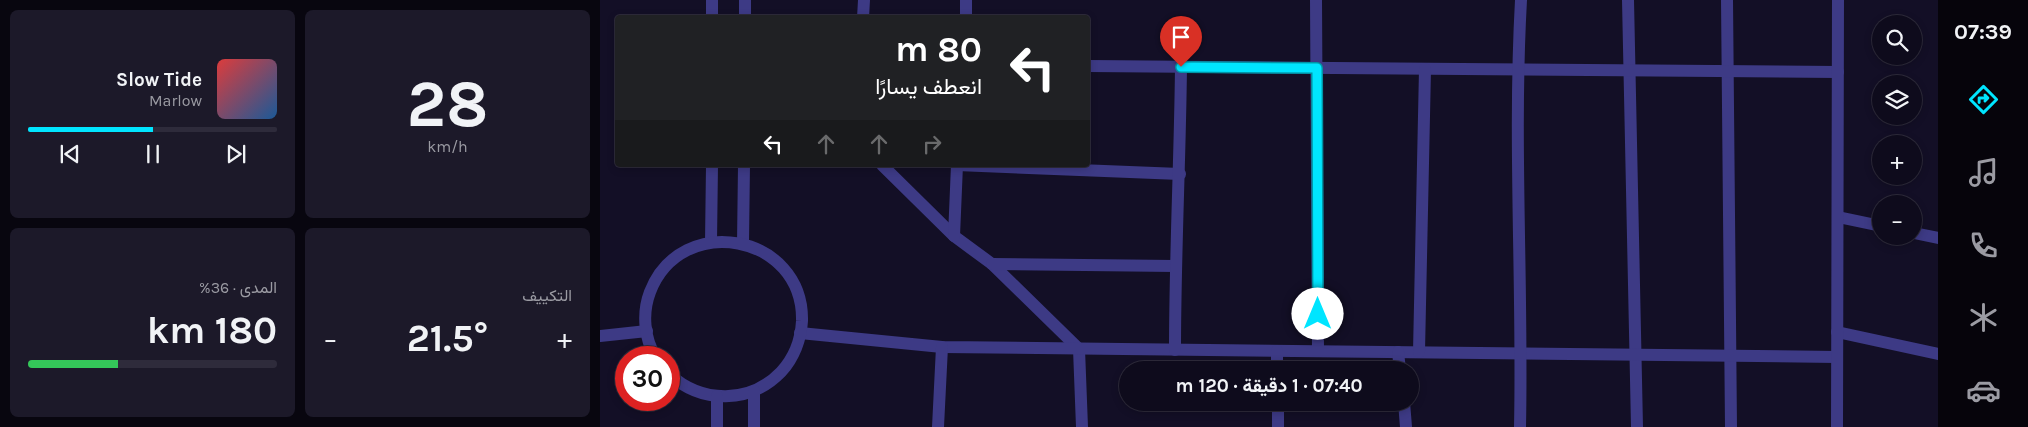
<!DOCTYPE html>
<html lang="ar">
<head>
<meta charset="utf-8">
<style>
  :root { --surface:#0e0b1c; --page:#1c1929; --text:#f1f3f6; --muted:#9b9ba3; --line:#2e2b3b; --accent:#00e5ff }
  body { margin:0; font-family:Karla,Vazirmatn,sans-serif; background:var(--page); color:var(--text); direction:rtl; height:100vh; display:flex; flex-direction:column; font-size:19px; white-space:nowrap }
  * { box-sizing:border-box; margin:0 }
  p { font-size:16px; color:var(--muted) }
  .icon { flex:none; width:28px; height:28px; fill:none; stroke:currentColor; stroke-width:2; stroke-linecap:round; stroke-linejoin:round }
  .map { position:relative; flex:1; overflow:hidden; direction:ltr }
  .sheet { display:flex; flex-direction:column; gap:10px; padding:10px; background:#08060f; width:600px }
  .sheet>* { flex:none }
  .top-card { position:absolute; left:15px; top:15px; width:475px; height:152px; border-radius:5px; box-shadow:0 2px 8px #0003,0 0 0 1px var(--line); direction:rtl; background:#202124; color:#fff; overflow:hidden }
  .tools { position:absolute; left:1272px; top:15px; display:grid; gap:10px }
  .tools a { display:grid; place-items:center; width:50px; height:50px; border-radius:50%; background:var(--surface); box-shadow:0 2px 8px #0003,0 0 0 1px var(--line); font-size:25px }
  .speed { position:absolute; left:15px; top:346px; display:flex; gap:10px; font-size:25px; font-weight:700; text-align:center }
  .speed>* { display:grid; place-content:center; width:65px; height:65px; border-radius:50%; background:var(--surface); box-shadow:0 2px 8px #0003,0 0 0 1px var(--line); line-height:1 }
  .speed .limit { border:8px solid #d22; background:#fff; color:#111 }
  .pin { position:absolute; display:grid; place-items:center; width:42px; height:42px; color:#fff; margin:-51px -21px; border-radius:50% 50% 50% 0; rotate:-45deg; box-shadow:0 0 5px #0007 }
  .pin .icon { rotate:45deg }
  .me { position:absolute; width:55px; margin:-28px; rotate:0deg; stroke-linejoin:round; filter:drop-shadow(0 0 4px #0008) }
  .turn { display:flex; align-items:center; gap:18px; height:105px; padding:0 25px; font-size:22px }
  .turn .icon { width:65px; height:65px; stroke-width:2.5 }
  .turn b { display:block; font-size:35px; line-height:42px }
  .lanes { display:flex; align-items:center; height:48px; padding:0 25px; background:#0003; justify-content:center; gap:25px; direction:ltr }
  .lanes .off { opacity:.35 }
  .big { font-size:38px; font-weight:700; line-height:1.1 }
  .sheet .tile { flex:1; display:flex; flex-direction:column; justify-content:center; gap:8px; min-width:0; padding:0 18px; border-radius:8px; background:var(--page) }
  .sheet .dial { align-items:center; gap:0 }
  .dial b { font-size:65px; line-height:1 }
  .song { display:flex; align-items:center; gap:15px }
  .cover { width:60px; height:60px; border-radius:8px; background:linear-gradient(135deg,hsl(0 70% 55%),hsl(210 70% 35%)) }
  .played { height:5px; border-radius:2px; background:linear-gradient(90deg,var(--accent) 50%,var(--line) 50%) }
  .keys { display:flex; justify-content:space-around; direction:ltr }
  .heat { display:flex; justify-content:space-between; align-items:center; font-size:28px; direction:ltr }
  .charge { height:8px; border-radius:4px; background:linear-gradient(90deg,#34c759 36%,var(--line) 0) }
  .sheet .tiles { flex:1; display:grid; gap:10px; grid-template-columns:repeat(2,1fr) }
  .trip { position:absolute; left:519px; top:361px; width:300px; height:50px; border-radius:25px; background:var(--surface); box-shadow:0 2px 8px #0003,0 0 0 1px var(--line); font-weight:700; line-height:50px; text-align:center; direction:rtl }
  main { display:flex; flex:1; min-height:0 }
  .tabs { display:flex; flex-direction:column; width:90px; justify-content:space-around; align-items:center; background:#06040b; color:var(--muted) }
  .tabs .icon { width:35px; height:35px }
  .tabs .current { color:var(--accent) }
  .tabs b { font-size:22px; color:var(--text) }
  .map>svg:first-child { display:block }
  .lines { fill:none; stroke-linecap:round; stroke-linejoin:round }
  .minor { stroke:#3d3a85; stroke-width:12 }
  .route-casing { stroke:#0095a6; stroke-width:12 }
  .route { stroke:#00e5ff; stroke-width:9 }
</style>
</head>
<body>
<main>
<nav class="tabs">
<b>07:39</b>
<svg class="icon current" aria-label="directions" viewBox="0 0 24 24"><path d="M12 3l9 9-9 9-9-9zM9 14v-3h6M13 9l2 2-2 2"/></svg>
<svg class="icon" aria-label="music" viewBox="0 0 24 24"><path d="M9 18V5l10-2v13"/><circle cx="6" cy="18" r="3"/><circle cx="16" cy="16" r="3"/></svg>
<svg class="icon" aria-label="phone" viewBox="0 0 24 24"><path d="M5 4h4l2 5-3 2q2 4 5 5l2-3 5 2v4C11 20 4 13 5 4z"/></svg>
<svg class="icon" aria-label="climate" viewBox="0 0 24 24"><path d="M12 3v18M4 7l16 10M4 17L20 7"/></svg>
<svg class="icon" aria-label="car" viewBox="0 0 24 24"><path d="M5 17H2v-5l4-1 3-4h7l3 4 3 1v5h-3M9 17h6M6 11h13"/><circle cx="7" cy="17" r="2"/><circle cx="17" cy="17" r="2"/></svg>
</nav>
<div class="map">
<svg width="1338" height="427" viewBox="0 0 1338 427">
  <rect width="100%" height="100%" fill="#130f26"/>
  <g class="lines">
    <g class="minor">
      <path d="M366,0v18"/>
      <path d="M716,0l2,351"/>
      <path d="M1028,0l9,427"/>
      <path d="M1127,0l4,427"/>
      <path d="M112,18v-18"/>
      <path d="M145,18v-18"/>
      <path d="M263,18l1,-18"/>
      <path d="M488,66l750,6"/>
      <path d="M282,165l72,71 38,28 87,85 3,78"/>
      <path d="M357,165l223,9"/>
      <path d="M1238,217l43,9"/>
      <path d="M1314,233l24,5"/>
      <path d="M354,236l3,-71"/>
      <path d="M111,242l1,-77"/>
      <path d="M143,243l1,-78"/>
      <path d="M392,264l183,2"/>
      <path d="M1237,332l101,22"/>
      <path d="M200,333l142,14 895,10"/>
      <path d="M0,336l47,-5"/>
      <path d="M575,350c0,-95 5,-189 6,-283"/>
      <path d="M677,351v19"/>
      <path d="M798,352l2,18"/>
      <path d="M819,352l6,-283"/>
      <path d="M56,358c-12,-20 -14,-45 -6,-66 31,-81 154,-58 152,29 -1,18 -8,37 -21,51 -31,32 -79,32 -112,2"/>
      <path d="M154,391v36"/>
      <path d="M678,402v25"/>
      <path d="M804,402l2,25"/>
      <path d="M117,427v-31"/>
      <path d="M338,427l4,-80"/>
      <path d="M920,427c3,-142 -7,-285 1,-427"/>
      <path d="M1237,427l1,-427"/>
    </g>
  </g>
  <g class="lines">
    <g class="route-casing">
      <path id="route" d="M581,67l136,1 1,246"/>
    </g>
    <use href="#route" class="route"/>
  </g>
</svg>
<div class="tools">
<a><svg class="icon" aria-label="search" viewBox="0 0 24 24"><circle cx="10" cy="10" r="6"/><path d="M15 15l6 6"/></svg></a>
<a><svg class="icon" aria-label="layers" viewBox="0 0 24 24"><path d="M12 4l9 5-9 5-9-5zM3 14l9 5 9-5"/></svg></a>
<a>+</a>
<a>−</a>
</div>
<div class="speed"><div class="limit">30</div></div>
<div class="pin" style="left:581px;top:67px;background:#d93025"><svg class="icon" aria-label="arrive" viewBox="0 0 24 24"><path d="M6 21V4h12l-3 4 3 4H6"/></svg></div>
<svg class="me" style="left:718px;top:314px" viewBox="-20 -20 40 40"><circle r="19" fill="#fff"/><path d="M0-13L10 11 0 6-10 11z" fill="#00e5ff"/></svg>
<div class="trip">07:40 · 1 دقيقة · 120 m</div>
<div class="top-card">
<div class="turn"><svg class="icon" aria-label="left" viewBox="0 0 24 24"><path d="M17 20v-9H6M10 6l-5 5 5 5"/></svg><div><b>80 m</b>انعطف يسارًا</div></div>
<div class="lanes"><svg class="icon" aria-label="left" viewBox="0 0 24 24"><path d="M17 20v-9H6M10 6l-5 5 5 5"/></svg><svg class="icon off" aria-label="ahead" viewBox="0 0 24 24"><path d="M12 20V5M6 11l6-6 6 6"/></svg><svg class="icon off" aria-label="ahead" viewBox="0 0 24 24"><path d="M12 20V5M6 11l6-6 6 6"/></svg><svg class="icon off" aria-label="right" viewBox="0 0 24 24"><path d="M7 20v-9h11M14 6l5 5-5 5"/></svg></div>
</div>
</div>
<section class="sheet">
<div class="tiles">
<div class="tile dial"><b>28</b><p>km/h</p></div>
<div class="tile">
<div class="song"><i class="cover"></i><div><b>Slow Tide</b><p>Marlow</p></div></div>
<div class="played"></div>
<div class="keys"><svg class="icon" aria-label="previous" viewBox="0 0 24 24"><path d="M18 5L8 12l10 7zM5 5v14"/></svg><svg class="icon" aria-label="pause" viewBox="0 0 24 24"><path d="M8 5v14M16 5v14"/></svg><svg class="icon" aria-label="next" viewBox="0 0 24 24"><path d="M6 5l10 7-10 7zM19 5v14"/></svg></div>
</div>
<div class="tile"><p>التكييف</p>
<div class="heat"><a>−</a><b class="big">21.5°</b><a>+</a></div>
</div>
<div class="tile"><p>المدى · 36%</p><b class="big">180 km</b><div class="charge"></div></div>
</div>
</section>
</main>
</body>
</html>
